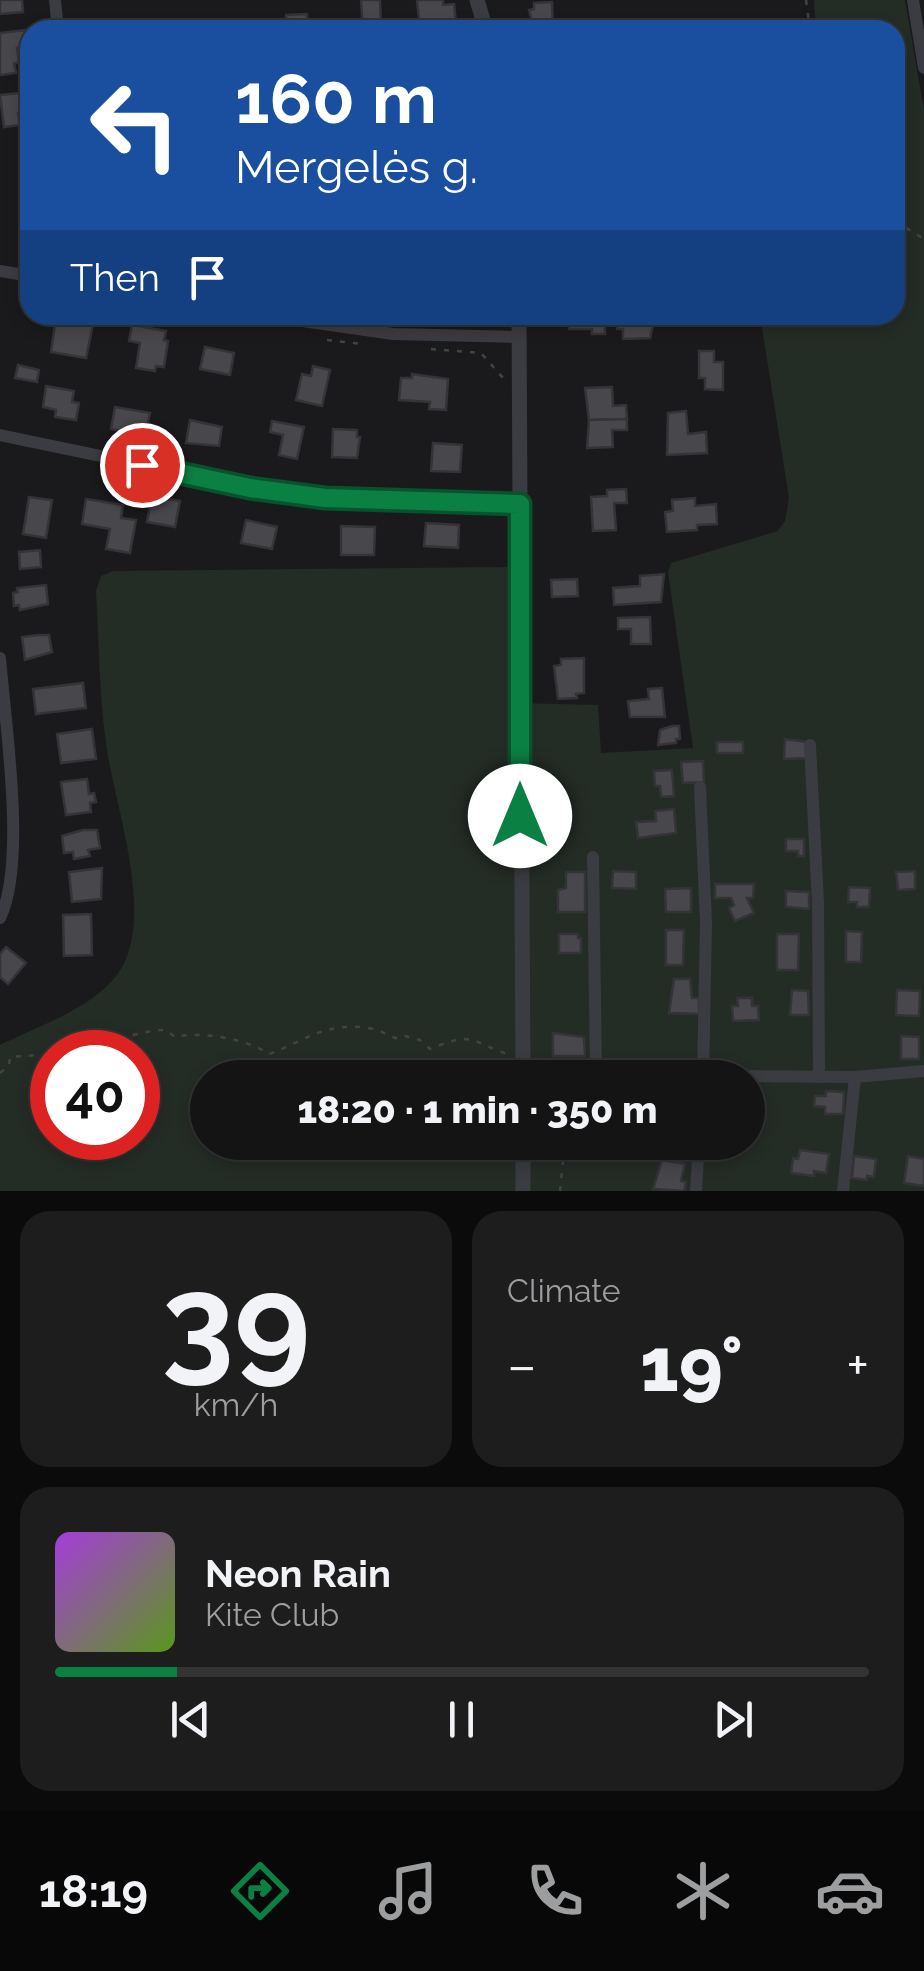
<!DOCTYPE html>
<html lang="en">
<head>
<meta charset="utf-8">
<style>
  :root { --surface:#141415; --page:#1d1d1e; --text:#f1f3f6; --muted:#9d9ea0; --line:#333334; --accent:#0b8043 }
  body { margin:0; font-family:Raleway,sans-serif; background:var(--page); color:var(--text); height:100vh; display:flex; flex-direction:column; font-size:38px; white-space:nowrap }
  * { box-sizing:border-box; margin:0 }
  p { font-size:32px; color:var(--muted) }
  .icon { flex:none; width:55px; height:55px; fill:none; stroke:currentColor; stroke-width:2; stroke-linecap:round; stroke-linejoin:round }
  .map { position:relative; height:1191px; overflow:hidden }
  .drawer { display:flex; flex-direction:column; gap:20px; padding:20px; background:#0b0b0c; flex:1 }
  .drawer>* { flex:none }
  .hud { position:absolute; left:20px; top:20px; width:885px; height:305px; border-radius:30px; box-shadow:0 5px 15px #0003,0 0 0 2px var(--line); background:#1a4fa0; color:#fff; overflow:hidden }
  .speed { position:absolute; left:30px; top:1030px; display:flex; gap:20px; font-size:50px; font-weight:700; text-align:center }
  .speed>* { display:grid; place-content:center; width:130px; height:130px; border-radius:50%; background:var(--surface); box-shadow:0 5px 15px #0003,0 0 0 2px var(--line); line-height:1 }
  .speed .limit { border:15px solid #d22; background:#fff; color:#111 }
  .pin { position:absolute; display:grid; place-items:center; width:85px; height:85px; color:#fff; margin:-42px; border:5px solid #fff; border-radius:50%; box-shadow:0 2px 10px #0007 }
  .me { position:absolute; width:110px; margin:-55px; rotate:0deg; stroke-linejoin:round; filter:drop-shadow(0 0 8px #0008) }
  .turn { display:flex; align-items:center; gap:35px; height:210px; padding:0 50px; font-size:45px }
  .turn .icon { width:130px; height:130px; stroke-width:2.5 }
  .turn b { display:block; font-size:70px; line-height:85px }
  .then { display:flex; align-items:center; height:95px; padding:0 50px; background:#0003; gap:20px; font-size:38px }
  .big { font-size:75px; font-weight:800; line-height:1.1 }
  .drawer .tile { flex:1; display:flex; flex-direction:column; justify-content:center; gap:15px; min-width:0; padding:0 35px; border-radius:30px; background:var(--page) }
  .drawer .dial { align-items:center; gap:0 }
  .dial b { font-size:130px; line-height:1 }
  .song { display:flex; align-items:center; gap:30px }
  .cover { width:120px; height:120px; border-radius:15px; background:linear-gradient(135deg,hsl(280 70% 55%),hsl(90 70% 35%)) }
  .played { height:10px; border-radius:5px; background:linear-gradient(90deg,var(--accent) 15%,var(--line) 15%) }
  .keys { display:flex; justify-content:space-around; direction:ltr }
  .heat { display:flex; justify-content:space-between; align-items:center; font-size:55px; direction:ltr }
  .drawer .tiles { flex:1; display:grid; gap:20px; grid-template-columns:1fr 1fr }
  .tile:last-child { grid-column:span 2 }
  .trip { position:absolute; left:190px; top:1060px; width:575px; height:100px; border-radius:50px; background:var(--surface); box-shadow:0 5px 15px #0003,0 0 0 2px var(--line); font-weight:800; line-height:100px; text-align:center }
  .menu { display:flex; height:160px; justify-content:space-around; align-items:center; background:#080808; color:var(--muted) }
  .menu .icon { width:70px; height:70px }
  .menu .current { color:var(--accent) }
  .menu b { font-size:45px; color:var(--text) }
  .map>svg:first-child { display:block }
  .green { fill:#242c26; fill-rule:evenodd }
  .building { fill:#47474c; stroke:#343438; stroke-width:2.5 }
  .lines { fill:none; stroke-linecap:round; stroke-linejoin:round }
  .path { stroke:#414348; stroke-width:2.5; stroke-dasharray:5 8; stroke-linecap:butt }
  .minor { stroke:#3b3c41; stroke-width:12 }
  .tertiary { stroke:#3b3c41; stroke-width:15 }
  .route-casing { stroke:#07532c; stroke-width:25 }
  .route { stroke:#0b8043; stroke-width:18 }
</style>
</head>
<body>
<div class="map">
<svg width="924" height="1191" viewBox="0 0 924 1191">
  <rect width="100%" height="100%" fill="#1a1a1c"/>
  <path class="green" d="M814,0h91l19,111v1080h-924v-146c38,-19 91,-36 117,-70 41,-55 -3,-169 -11,-232 -7,-50 -7,-102 -10,-152l5,-15 12,-5 400,-4 2,136 83,2 3,48 92,-5 -25,-176 3,-9 107,-32 7,-10 4,-23 -29,-183h135v-285h-79zM52,1052h86v86h-86zM208,1078h540v64h-540z"/>
  <g class="building">
    <path d="M0,0h22l1,12 -23,2z"/>
    <path d="M361,0h19l1,30h-18z"/>
    <path d="M417,0h26v5l11,-1 2,19 -11,1v6h-25z"/>
    <path d="M552,2l1,28h-19l-5,-20 5,-1v-6z"/>
    <path d="M307,14l1,16h-21l-1,-15z"/>
    <path d="M27,30l2,17 -12,1 2,15h-5l2,10 -16,2v-42z"/>
    <path d="M30,92v20l-12,1 2,12 -16,2 -4,-32z"/>
    <path d="M569,315h36v19h-13v-5h-23z"/>
    <path d="M623,315l32,3 -5,20 -27,1v-10h-6v-11h6z"/>
    <path d="M79,322l14,3 -7,33 -35,-6 4,-27 23,1z"/>
    <path d="M132,325l34,6 -2,9 4,1 -4,26 -8,-1 -1,5 -19,-3 4,-25 -11,-2z"/>
    <path d="M205,347l29,6 -4,22 -30,-6z"/>
    <path d="M699,351h15v11h9v28l-18,-1v-11h-6z"/>
    <path d="M18,365l21,5 -2,12 -22,-4z"/>
    <path d="M313,366l17,4 -8,36 -26,-6 6,-26 9,2z"/>
    <path d="M412,374l36,5 -2,31 -17,-1 1,-7 -31,-2 2,-22h11z"/>
    <path d="M46,386l28,5 -2,11 7,1 -3,17 -21,-3 1,-7 -13,-3z"/>
    <path d="M612,387l1,19 13,-1 1,14 -38,1 -4,-32z"/>
    <path d="M115,407l35,6 -5,23 -34,-7z"/>
    <path d="M686,411l2,23 18,-2 1,21 -40,2 1,-42z"/>
    <path d="M627,419v11h-15l1,17 -26,1 2,-28z"/>
    <path d="M190,420l32,7 -3,19 -33,-3z"/>
    <path d="M272,421l32,6 -7,32 -18,-4 4,-20 -13,-3z"/>
    <path d="M333,429l24,1v7h3l-3,21 -25,-1z"/>
    <path d="M433,443l29,2 -2,27 -29,-1z"/>
    <path d="M626,489l1,14h-13l2,27 -23,1 -2,-34 16,-1v-6z"/>
    <path d="M152,496l28,5 -5,26 -28,-5z"/>
    <path d="M29,497l23,3 -6,38 -23,-4z"/>
    <path d="M695,498v8l21,-2 1,20 -20,1v5l-30,2 -2,-20 8,-1 -1,-11z"/>
    <path d="M86,499l37,6 -2,13 15,2 -6,33 -24,-4 4,-20 -28,-5z"/>
    <path d="M246,520l31,7 -5,22 -31,-6z"/>
    <path d="M426,523l33,2 -1,23 -34,-2z"/>
    <path d="M341,526l34,1 -1,28h-33z"/>
    <path d="M40,550l1,17 -21,2 -1,-17z"/>
    <path d="M664,574l-3,28 -47,3 -1,-17 27,-2v-10z"/>
    <path d="M577,579l1,17 -26,1 -1,-17z"/>
    <path d="M46,585l2,19 -28,6 -1,-5 -5,1 -1,-13 5,-1 -1,-4z"/>
    <path d="M650,617l1,27h-20v-15h-13v-11z"/>
    <path d="M38,635h11l3,17 -27,8 -3,-23z"/>
    <path d="M584,658v35l-8,1 1,4 -19,1 -4,-33 7,-1v-6z"/>
    <path d="M83,683l3,25 -50,6 -3,-25z"/>
    <path d="M662,688l3,29h-35l-2,-16 21,-2 -1,-10z"/>
    <path d="M672,726h7l1,13h-4v4l-18,2 2,-15z"/>
    <path d="M92,729l4,30 -35,4 -4,-29z"/>
    <path d="M785,739l22,3 1,16 -24,1z"/>
    <rect x="717" y="742" width="26" height="11"/>
    <path d="M703,761l1,21 -21,1 -2,-21z"/>
    <path d="M672,770l2,26 -13,1 -1,-11h-5l-1,-15z"/>
    <path d="M87,779l2,15 5,-1 2,9 -6,1 1,9 -25,3 -5,-33z"/>
    <path d="M674,809l2,24 -38,5 -2,-16 20,-1 -1,-10z"/>
    <path d="M83,830h14l3,18 -12,2 2,6 -16,3 -1,-7 -9,1 -2,-17z"/>
    <path d="M786,839h18v17h-6v-5h-12z"/>
    <path d="M102,868l-1,31 -29,3 -3,-30z"/>
    <path d="M613,871l23,1v17l-24,-1z"/>
    <path d="M915,871v18l-17,1 -2,-18z"/>
    <path d="M566,872h19v40h-27v-22l8,-2z"/>
    <path d="M715,884h39l-1,14h-6l7,15 -19,8 -6,-13 5,-3 -3,-7h-16z"/>
    <path d="M849,887l21,1 -1,19h-12v-5h-9z"/>
    <path d="M691,888v24h-25l-1,-23z"/>
    <path d="M786,891l23,1v17l-23,-2z"/>
    <path d="M91,914l1,41 -28,1 -1,-41z"/>
    <path d="M666,930h18l-1,35h-17z"/>
    <path d="M846,931l16,1 -1,30h-15z"/>
    <path d="M559,934h19v4h3v15h-22z"/>
    <path d="M777,934h22l-1,36h-21z"/>
    <path d="M6,947l20,16 -18,21 -8,-7v-23z"/>
    <path d="M674,979h16l2,19h7v16l-30,-1z"/>
    <path d="M792,990l16,1 1,24h-19z"/>
    <path d="M897,990l23,1 -1,25 -23,-1z"/>
    <path d="M737,998h15v8h6l1,14 -26,1 -1,-15h6z"/>
    <path d="M553,1033l31,4 1,19h-32z"/>
    <path d="M901,1036l18,1v22h-18z"/>
    <path d="M826,1091l18,1 -1,22h-18v-7l-11,-1 1,-10h11z"/>
    <path d="M800,1150l29,4 -3,19 -12,-2v5l-23,-3 2,-15 5,1z"/>
    <path d="M854,1156l22,3 -2,18 -7,-1v4l-15,-2z"/>
    <path d="M908,1156l16,3v27l-20,-3z"/>
    <path d="M662,1160l23,4 -4,17 5,1 -2,9 -31,-2z"/>
  </g>
  <g class="lines">
    <g class="path">
      <path d="M806,0l4,30"/>
      <path d="M895,221l29,18"/>
      <path d="M327,340l36,4"/>
      <path d="M431,349l50,4 24,27"/>
      <path d="M70,1052c33,-3 62,-22 96,-22l9,7c26,-6 73,2 94,17 38,-14 55,-32 100,-26 12,2 19,8 30,11l6,-3 15,4 10,9c46,-19 39,-7 80,6"/>
      <path d="M0,1073l9,-8 1,-8 42,-3"/>
      <path d="M560,1191l5,-49"/>
    </g>
    <g class="minor">
      <path d="M55,0l3,30"/>
      <path d="M913,0l11,68"/>
      <path d="M0,271l30,5"/>
      <path d="M261,315l132,19 126,3"/>
      <path d="M0,435l250,52 75,11 195,6"/>
      <path d="M0,658c5,64 27,205 0,260"/>
      <path d="M810,745l8,158 1,174"/>
      <path d="M700,787l6,135 -3,156"/>
      <path d="M593,857l3,218"/>
      <path d="M523,1074l332,3 69,-6"/>
      <path d="M696,1191l3,-49"/>
      <path d="M843,1191l12,-114"/>
    </g>
    <g class="tertiary">
      <path d="M477,0l9,30"/>
      <path d="M519,315l4,763"/>
      <path d="M523,1142v49"/>
    </g>
  </g>
  <g class="lines">
    <g class="route-casing">
      <path id="route" d="M142,465l108,23 75,10 195,6v312"/>
    </g>
    <use href="#route" class="route"/>
  </g>
</svg>
<div class="speed"><div class="limit">40</div></div>
<div class="pin" style="left:142px;top:465px;background:#d93025"><svg class="icon" aria-label="arrive" viewBox="0 0 24 24"><path d="M6 21V4h12l-3 4 3 4H6"/></svg></div>
<svg class="me" style="left:520px;top:816px" viewBox="-20 -20 40 40"><circle r="19" fill="#fff"/><path d="M0-13L10 11 0 6-10 11z" fill="#0b8043"/></svg>
<div class="trip">18:20 · 1 min · 350 m</div>
<div class="hud">
<div class="turn"><svg class="icon" aria-label="left" viewBox="0 0 24 24"><path d="M17 20v-9H6M10 6l-5 5 5 5"/></svg><div><b>160 m</b>Mergelės g.</div></div>
<div class="then">Then<svg class="icon" aria-label="arrive" viewBox="0 0 24 24"><path d="M6 21V4h12l-3 4 3 4H6"/></svg></div>
</div>
</div>
<section class="drawer">
<div class="tiles">
<div class="tile dial"><b>39</b><p>km/h</p></div>
<div class="tile"><p>Climate</p>
<div class="heat"><a>−</a><b class="big">19°</b><a>+</a></div>
</div>
<div class="tile">
<div class="song"><i class="cover"></i><div><b>Neon Rain</b><p>Kite Club</p></div></div>
<div class="played"></div>
<div class="keys"><svg class="icon" aria-label="previous" viewBox="0 0 24 24"><path d="M18 5L8 12l10 7zM5 5v14"/></svg><svg class="icon" aria-label="pause" viewBox="0 0 24 24"><path d="M8 5v14M16 5v14"/></svg><svg class="icon" aria-label="next" viewBox="0 0 24 24"><path d="M6 5l10 7-10 7zM19 5v14"/></svg></div>
</div>
</div>
</section>
<nav class="menu">
<b>18:19</b>
<svg class="icon current" aria-label="directions" viewBox="0 0 24 24"><path d="M12 3l9 9-9 9-9-9zM9 14v-3h6M13 9l2 2-2 2"/></svg>
<svg class="icon" aria-label="music" viewBox="0 0 24 24"><path d="M9 18V5l10-2v13"/><circle cx="6" cy="18" r="3"/><circle cx="16" cy="16" r="3"/></svg>
<svg class="icon" aria-label="phone" viewBox="0 0 24 24"><path d="M5 4h4l2 5-3 2q2 4 5 5l2-3 5 2v4C11 20 4 13 5 4z"/></svg>
<svg class="icon" aria-label="climate" viewBox="0 0 24 24"><path d="M12 3v18M4 7l16 10M4 17L20 7"/></svg>
<svg class="icon" aria-label="car" viewBox="0 0 24 24"><path d="M5 17H2v-5l4-1 3-4h7l3 4 3 1v5h-3M9 17h6M6 11h13"/><circle cx="7" cy="17" r="2"/><circle cx="17" cy="17" r="2"/></svg>
</nav>
</body>
</html>
